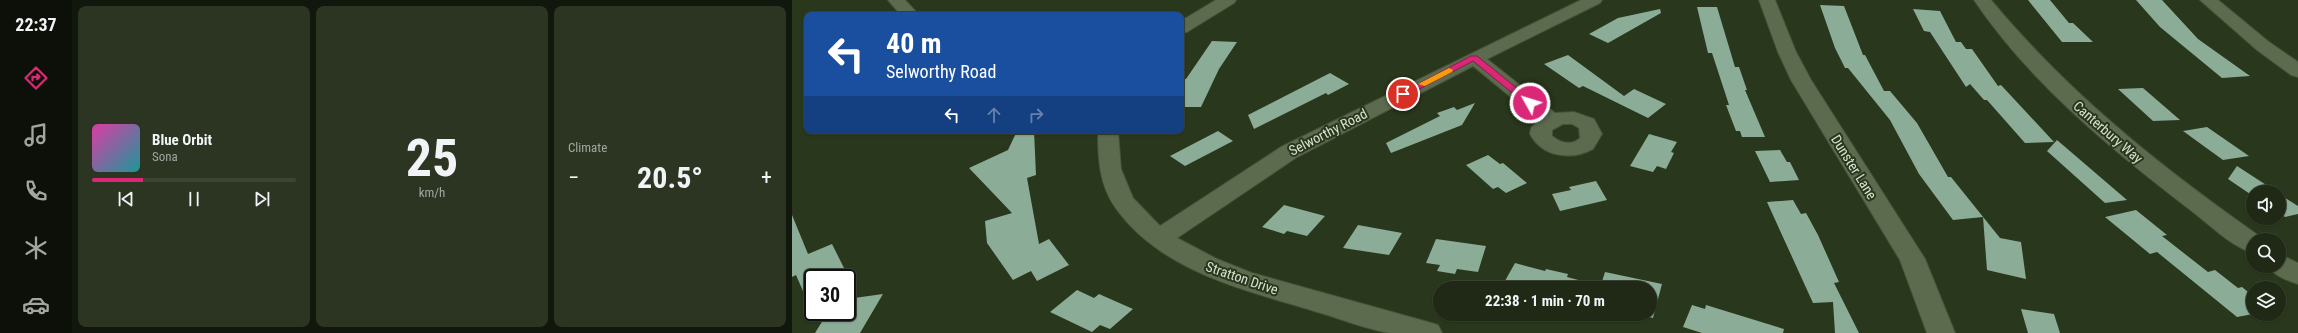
<!DOCTYPE html>
<html lang="en">
<head>
<meta charset="utf-8">
<style>
  :root { --surface:#1f2915; --page:#2c3522; --text:#f1f3f6; --muted:#a1a6a0; --line:#3c4534; --accent:#db2777 }
  body { margin:0; font-family:"Roboto Condensed",sans-serif; background:var(--page); color:var(--text); height:100vh; display:flex; flex-direction:column; font-size:15px; white-space:nowrap }
  * { box-sizing:border-box; margin:0 }
  p { font-size:13px; color:var(--muted) }
  .icon { flex:none; width:22px; height:22px; fill:none; stroke:currentColor; stroke-width:2; stroke-linecap:round; stroke-linejoin:round }
  .map { position:relative; flex:1; overflow:hidden }
  .panel { display:flex; flex-direction:column; gap:6px; padding:6px; background:#11170c; width:720px }
  .panel>* { flex:none }
  .banner { position:absolute; left:12px; top:12px; width:380px; height:122px; border-radius:8px; box-shadow:0 1px 3px #0004,0 0 0 1px var(--line); background:#1a4fa0; color:#fff; overflow:hidden }
  .tools { position:absolute; left:1454px; top:185px; display:grid; gap:8px }
  .tools a { display:grid; place-items:center; width:40px; height:40px; border-radius:50%; background:var(--surface); box-shadow:0 1px 3px #0004,0 0 0 1px var(--line); font-size:20px }
  .speed { position:absolute; left:12px; top:269px; display:flex; gap:8px; font-size:20px; font-weight:700; text-align:center }
  .speed>* { display:grid; place-content:center; width:52px; height:52px; border-radius:50%; background:var(--surface); box-shadow:0 1px 3px #0004,0 0 0 1px var(--line); line-height:1 }
  .speed .limit { border:2px solid #111; border-radius:6px; background:#fff; color:#111 }
  .pin { position:absolute; display:grid; place-items:center; width:34px; height:34px; color:#fff; margin:-17px; border:2px solid #fff; border-radius:50%; box-shadow:0 1px 4px #0007 }
  .me { position:absolute; width:44px; margin:-22px; rotate:309deg; stroke-linejoin:round; filter:drop-shadow(0 0 3px #0008) }
  .turn { display:flex; align-items:center; gap:14px; height:84px; padding:0 16px; font-size:18px }
  .turn .icon { width:52px; height:52px; stroke-width:2.5 }
  .turn b { display:block; font-size:28px; line-height:34px }
  .lanes { display:flex; align-items:center; height:38px; padding:0 16px; background:#0003; justify-content:center; gap:20px; direction:ltr }
  .lanes .off { opacity:.35 }
  .big { font-size:30px; font-weight:700; line-height:1.1 }
  .panel .tile { flex:1; display:flex; flex-direction:column; justify-content:center; gap:6px; min-width:0; padding:0 14px; border-radius:8px; background:var(--page) }
  .panel .dial { align-items:center; gap:0 }
  .dial b { font-size:52px; line-height:1 }
  .song { display:flex; align-items:center; gap:12px }
  .cover { width:48px; height:48px; border-radius:6px; background:linear-gradient(135deg,hsl(320 70% 55%),hsl(180 70% 35%)) }
  .played { height:4px; border-radius:2px; background:linear-gradient(90deg,var(--accent) 25%,var(--line) 25%) }
  .keys { display:flex; justify-content:space-around; direction:ltr }
  .heat { display:flex; justify-content:space-between; align-items:center; font-size:22px; direction:ltr }
  .panel .tiles { flex:1; display:grid; gap:6px; grid-template-columns:repeat(3,1fr) }
  .trip { position:absolute; left:641px; top:281px; width:224px; height:40px; border-radius:20px; background:var(--surface); box-shadow:0 1px 3px #0004,0 0 0 1px var(--line); font-weight:700; line-height:40px; text-align:center }
  main { display:flex; flex:1; min-height:0 }
  .tabs { display:flex; flex-direction:column; width:72px; justify-content:space-around; align-items:center; background:#0c1008; color:var(--muted) }
  .tabs .icon { width:28px; height:28px }
  .tabs .on { color:var(--accent) }
  .tabs b { font-size:18px; color:var(--text) }
  .map>svg:first-child { display:block }
  .building { fill:#8bac97 }
  .lines { fill:none; stroke-linecap:round; stroke-linejoin:round }
  .minor-casing { stroke:#465139; stroke-width:2 }
  .minor { fill:#5c6b4e; fill-rule:evenodd }
  .route { fill:#db2777; stroke:#8e194d }
  .slow { fill:#f59e0b }
  .labels { text-anchor:middle; dominant-baseline:central; stroke-width:4; stroke-linejoin:round; paint-order:stroke }
  .street-label { font-size:14px; fill:#d9e1d1; stroke:#29371c }
</style>
</head>
<body>
<main>
<nav class="tabs">
<b>22:37</b>
<svg class="icon on" aria-label="directions" viewBox="0 0 24 24"><path d="M12 3l9 9-9 9-9-9zM9 14v-3h6M13 9l2 2-2 2"/></svg>
<svg class="icon" aria-label="music" viewBox="0 0 24 24"><path d="M9 18V5l10-2v13"/><circle cx="6" cy="18" r="3"/><circle cx="16" cy="16" r="3"/></svg>
<svg class="icon" aria-label="phone" viewBox="0 0 24 24"><path d="M5 4h4l2 5-3 2q2 4 5 5l2-3 5 2v4C11 20 4 13 5 4z"/></svg>
<svg class="icon" aria-label="climate" viewBox="0 0 24 24"><path d="M12 3v18M4 7l16 10M4 17L20 7"/></svg>
<svg class="icon" aria-label="car" viewBox="0 0 24 24"><path d="M5 17H2v-5l4-1 3-4h7l3 4 3 1v5h-3M9 17h6M6 11h13"/><circle cx="7" cy="17" r="2"/><circle cx="17" cy="17" r="2"/></svg>
</nav>
<section class="panel">
<div class="tiles">
<div class="tile">
<div class="song"><i class="cover"></i><div><b>Blue Orbit</b><p>Sona</p></div></div>
<div class="played"></div>
<div class="keys"><svg class="icon" aria-label="previous" viewBox="0 0 24 24"><path d="M18 5L8 12l10 7zM5 5v14"/></svg><svg class="icon" aria-label="pause" viewBox="0 0 24 24"><path d="M8 5v14M16 5v14"/></svg><svg class="icon" aria-label="next" viewBox="0 0 24 24"><path d="M6 5l10 7-10 7zM19 5v14"/></svg></div>
</div>
<div class="tile dial"><b>25</b><p>km/h</p></div>
<div class="tile"><p>Climate</p>
<div class="heat"><a>−</a><b class="big">20.5°</b><a>+</a></div>
</div>
</div>
</section>
<div class="map">
<svg width="1506" height="333" viewBox="0 0 1506 333">
  <rect width="100%" height="100%" fill="#29371c"/>
  <g class="building">
    <path d="M1236,0h22l19,23h4l20,19h-31z"/>
    <path d="M1344,0h26l36,39 52,37 -28,2 -62,-51z"/>
    <path d="M1028,5l24,1 19,49h2l19,36h6l27,32 31,54h3l49,61 21,4 5,37 -39,-9 -4,-53 -30,3 -34,-46 -29,-54 -42,-52h-3l-10,-20z"/>
    <path d="M905,7h20l18,60h4l8,23h-2l20,47h-23l-2,-6h-4l-10,-26h3l-17,-52h-4z"/>
    <path d="M868,9l1,4 -53,30 -19,-9 29,-16z"/>
    <path d="M1121,9l27,2 16,31h5l5,7h6l26,37 3,-1 53,57 -29,1 -38,-43h-3l-14,-16 -4,3 -36,-55 -6,-1z"/>
    <path d="M420,41l25,1 -18,27 -18,38h-20v-28h5z"/>
    <path d="M776,55l56,41 10,-7 32,15 -18,14 -65,-32 -4,2 -35,-24z"/>
    <path d="M538,73l19,11 -21,11 -2,-2 -72,36 -6,-14z"/>
    <path d="M1351,88l37,32 -27,1 -35,-32z"/>
    <path d="M683,103l-13,22 -71,28 -5,-10 54,-27 -3,-3 17,-6 3,3z"/>
    <path d="M1415,127l42,29 -26,4 -40,-29z"/>
    <path d="M225,131h17l2,44 -9,3 12,66 10,-5 20,26 -32,16 -6,-10 -18,9 -26,-37 -2,-22 27,-8 -43,-45 39,-18z"/>
    <path d="M426,131l15,10 -48,25 -15,-10z"/>
    <path d="M857,134l28,8 -6,10 3,1 -8,16 -9,-3 -4,6 -23,-6z"/>
    <path d="M1265,140l70,60 -22,3 -58,-52z"/>
    <path d="M988,150l7,12h3l9,18 -29,2 -15,-31z"/>
    <path d="M696,155l12,9 3,-1 24,20 -21,10 -8,-6 -5,2 -27,-24z"/>
    <path d="M1445,166l40,26h-24v4l-25,-17z"/>
    <path d="M804,181l11,19 -47,11 -8,-17 19,-4 -2,-3z"/>
    <path d="M1487,194l19,12v8l-13,3 -6,-4z"/>
    <path d="M1001,200l8,14 5,-1 12,22 21,47 -5,1 25,50h-24l-2,-31 -20,1 -46,-101z"/>
    <path d="M492,205l41,11 -18,20 -20,-5 -3,3 -22,-7z"/>
    <path d="M1344,210l31,25 -5,1 46,36 7,-2 23,18 4,-1 11,9v18l-16,3 -80,-65 -7,2 -45,-37z"/>
    <path d="M0,215l16,39 24,-10 17,34h-36v36l-17,-39 -4,2z"/>
    <path d="M566,225l44,8 -13,22 -46,-7z"/>
    <path d="M644,239l50,7 -8,26 -21,-3 -2,5 -18,-3 3,-6 -14,-2z"/>
    <path d="M723,263l30,8 1,-2 22,5 -1,3 19,5 -1,6h-84z"/>
    <path d="M813,272l57,12 -9,34 -17,-4h14v-26h-50z"/>
    <path d="M285,290l17,8 5,-4 34,15 -23,20 -10,-4 -8,7 -42,-20z"/>
    <path d="M91,294l-23,39h-45l13,-21h19v-13z"/>
    <path d="M900,305l13,4 1,-4 78,24 -1,4h-81l-19,-6z"/>
    <path d="M1229,309l33,5 6,19h-32z"/>
  </g>
  <g class="lines">
    <g class="minor-casing">
      <g id="minor">
        <path d="M96,0h17l14,15h-18z"/>
        <path d="M424,0h20l-2,3 -47,29 -6,1v-12z"/>
        <path d="M789,0h21l-2,3 -113,56 68,54 19,-1 20,7 8,15 -9,15c-22,12 -51,8 -63,-15l1,-6 8,-8 -66,-54 -176,91 -120,81 40,21 35,14 176,49 10,3 4,8c-17,0 -36,0 -52,0 -25,-4 -51,-15 -76,-22 -72,-22 -154,-40 -199,-104 -16,-23 -17,-50 -17,-76h20l3,38 12,29 27,28 121,-79zM771,124h9l7,4 1,10c-9,8 -19,5 -28,-2v-6z"/>
        <path d="M967,0h16l21,52 15,28 114,179 30,74h-28l-27,-73 -109,-180 -13,-28z"/>
        <path d="M1182,0h17c78,94 171,168 271,238l1,2h-10v13c-22,-7 -42,-27 -60,-41 -80,-61 -162,-128 -219,-212z"/>
        <path d="M1408,0h18l51,42 29,20v15l-7,-2 -34,-25z"/>
        <path d="M1487,254l19,9v21c-10,-3 -25,-9 -30,-18h11z"/>
      </g>
    </g>
    <use href="#minor" class="minor"/>
  </g>
  <path class="route" d="M679,56h6l56,45v4h-6l-54,-44 -67,35 -7,-2z"/>
  <path class="slow" d="M657,68l4,2 -1,2 -27,14 -7,-2z"/>
  <g class="labels">
    <g class="street-label">
      <text transform="translate(536 132) rotate(-27)">Selworthy Road</text>
      <text transform="translate(1316 132) rotate(41)">Canterbury Way</text>
      <text transform="translate(1062 167) rotate(58)">Dunster Lane</text>
      <text transform="translate(450 278) rotate(19)">Stratton Drive</text>
    </g>
  </g>
</svg>
<div class="tools">
<a><svg class="icon" aria-label="sound" viewBox="0 0 24 24"><path d="M4 9h4l5-4v14l-5-4H4zM17 9q2 3 0 6"/></svg></a>
<a><svg class="icon" aria-label="search" viewBox="0 0 24 24"><circle cx="10" cy="10" r="6"/><path d="M15 15l6 6"/></svg></a>
<a><svg class="icon" aria-label="layers" viewBox="0 0 24 24"><path d="M12 4l9 5-9 5-9-5zM3 14l9 5 9-5"/></svg></a>
</div>
<div class="speed"><div class="limit">30</div></div>
<div class="pin" style="left:611px;top:94px;background:#d93025"><svg class="icon" aria-label="arrive" viewBox="0 0 24 24"><path d="M6 21V4h12l-3 4 3 4H6"/></svg></div>
<svg class="me" style="left:738px;top:103px" viewBox="-20 -20 40 40"><circle r="17" fill="#db2777" stroke="#fff" stroke-width="3"/><path d="M0-11L8 9 0 5-8 9z" fill="#fff"/></svg>
<div class="trip">22:38 · 1 min · 70 m</div>
<div class="banner">
<div class="turn"><svg class="icon" aria-label="left" viewBox="0 0 24 24"><path d="M17 20v-9H6M10 6l-5 5 5 5"/></svg><div><b>40 m</b>Selworthy Road</div></div>
<div class="lanes"><svg class="icon" aria-label="left" viewBox="0 0 24 24"><path d="M17 20v-9H6M10 6l-5 5 5 5"/></svg><svg class="icon off" aria-label="ahead" viewBox="0 0 24 24"><path d="M12 20V5M6 11l6-6 6 6"/></svg><svg class="icon off" aria-label="right" viewBox="0 0 24 24"><path d="M7 20v-9h11M14 6l5 5-5 5"/></svg></div>
</div>
</div>
</main>
</body>
</html>
